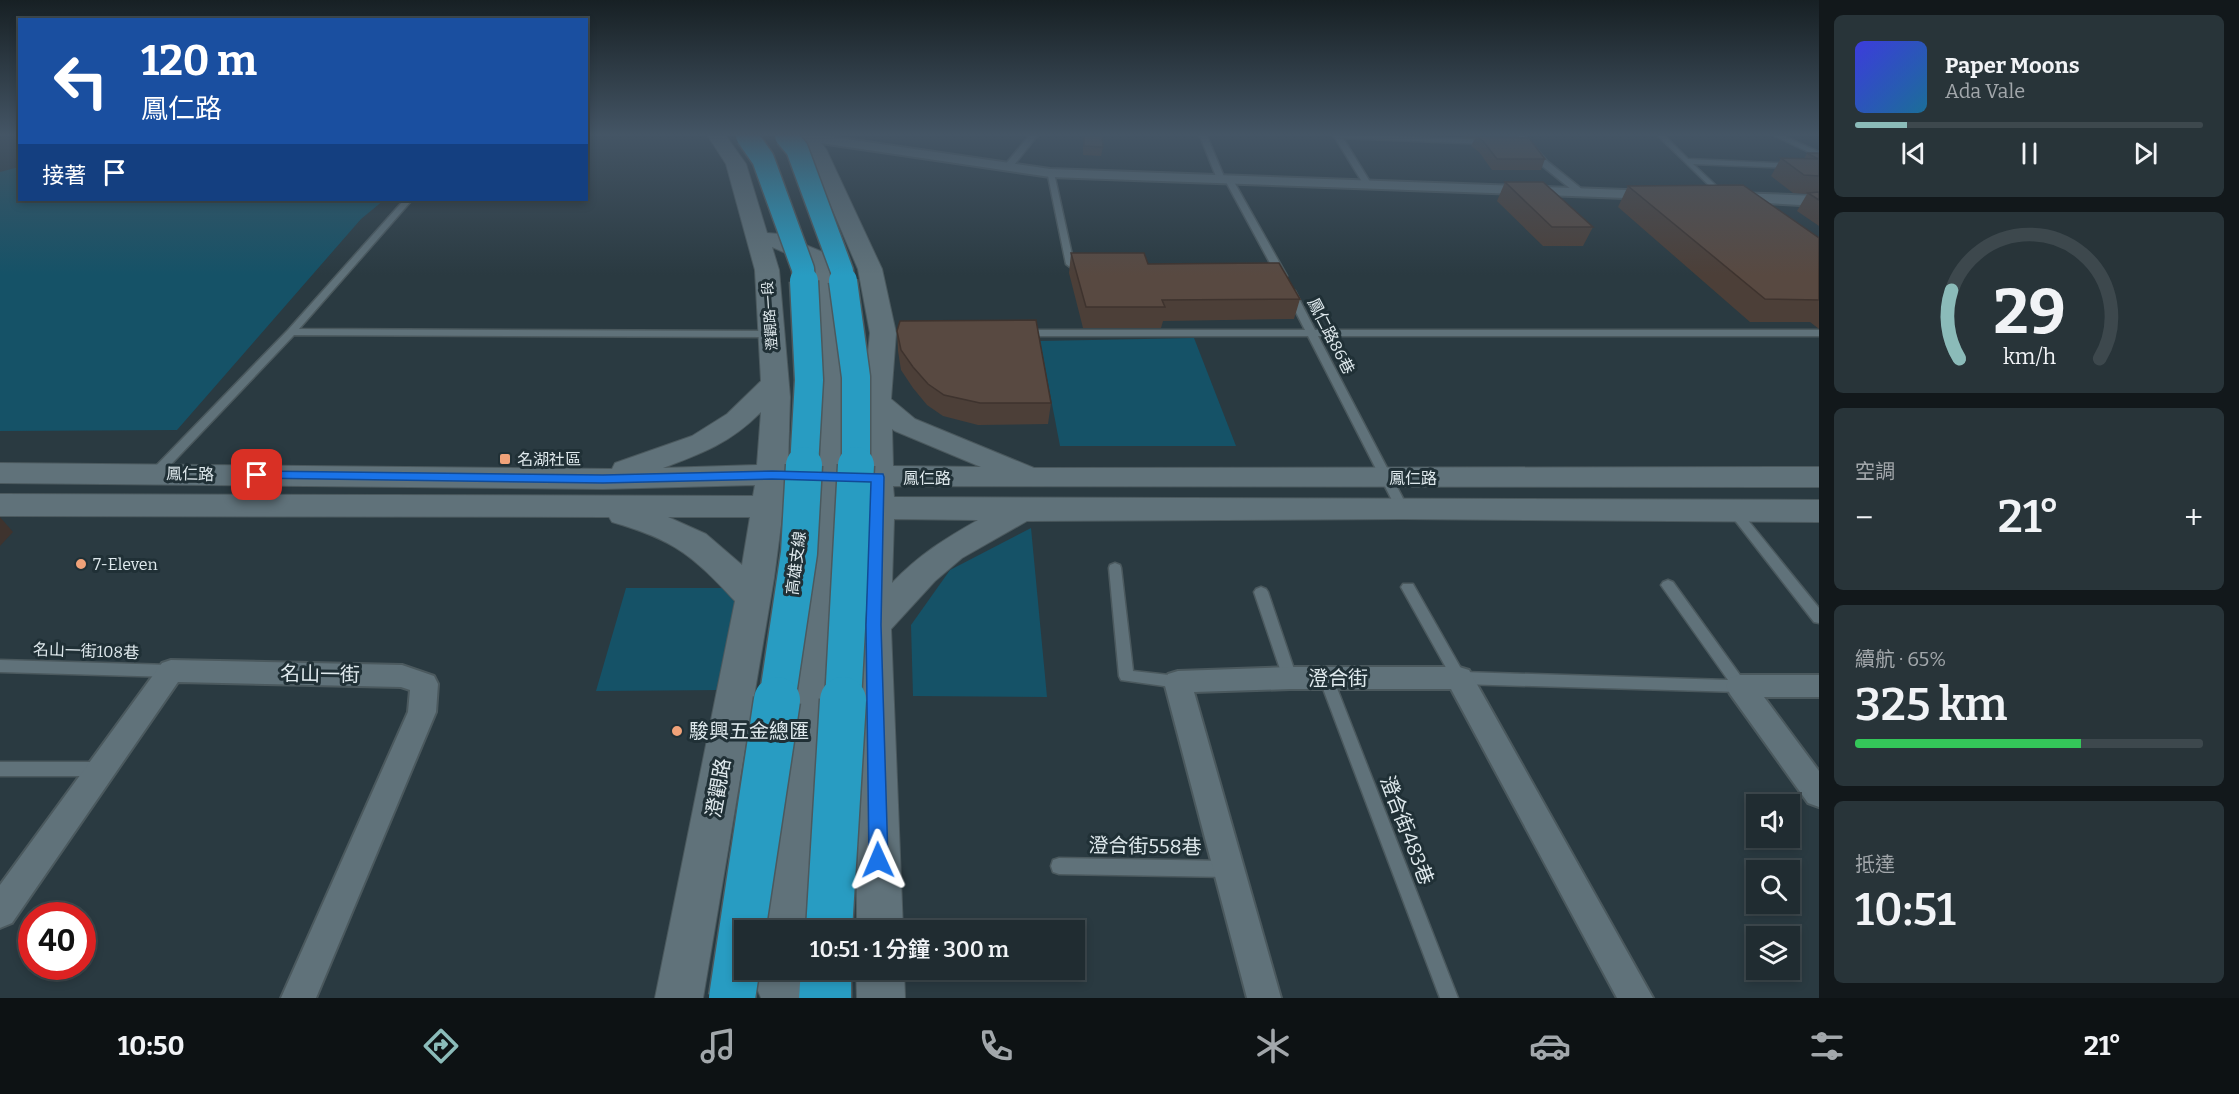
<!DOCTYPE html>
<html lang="zh-TW">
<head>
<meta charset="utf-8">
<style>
  :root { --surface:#202c31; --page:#283439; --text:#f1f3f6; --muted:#a2a7ab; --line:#3d484d; --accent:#8bbbb9 }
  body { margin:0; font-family:Bitter,"Noto Sans TC",serif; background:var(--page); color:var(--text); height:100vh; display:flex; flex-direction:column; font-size:22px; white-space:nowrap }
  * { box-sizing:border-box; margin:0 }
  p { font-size:20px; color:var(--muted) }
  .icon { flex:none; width:33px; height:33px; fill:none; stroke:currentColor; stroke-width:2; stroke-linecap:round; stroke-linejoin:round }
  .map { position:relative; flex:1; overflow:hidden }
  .sheet { display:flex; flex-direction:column; gap:15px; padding:15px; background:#12181b; width:420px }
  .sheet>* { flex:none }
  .top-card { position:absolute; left:18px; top:18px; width:570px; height:183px; border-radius:0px; box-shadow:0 3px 9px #0003,0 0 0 2px var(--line); background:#1a4fa0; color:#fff; overflow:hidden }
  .controls { position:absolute; left:1746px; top:794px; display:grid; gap:12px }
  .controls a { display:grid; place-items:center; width:54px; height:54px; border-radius:0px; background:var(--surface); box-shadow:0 3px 9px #0003,0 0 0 2px var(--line); font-size:30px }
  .speed { position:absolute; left:18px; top:902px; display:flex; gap:12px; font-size:30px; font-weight:700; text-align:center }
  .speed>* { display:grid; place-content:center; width:78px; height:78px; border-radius:50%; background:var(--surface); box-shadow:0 3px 9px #0003,0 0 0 2px var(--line); line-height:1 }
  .speed .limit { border:9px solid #d22; background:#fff; color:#111 }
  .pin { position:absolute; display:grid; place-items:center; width:51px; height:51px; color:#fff; margin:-26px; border-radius:12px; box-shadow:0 3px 9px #0006 }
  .me { position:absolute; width:66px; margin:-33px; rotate:359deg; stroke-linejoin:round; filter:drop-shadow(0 0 4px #0008) }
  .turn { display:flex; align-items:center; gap:21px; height:126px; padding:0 24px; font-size:27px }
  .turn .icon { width:78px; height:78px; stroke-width:2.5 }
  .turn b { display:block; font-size:42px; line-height:51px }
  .then { display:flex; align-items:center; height:57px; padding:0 24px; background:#0003; gap:12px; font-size:22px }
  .big { font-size:45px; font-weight:600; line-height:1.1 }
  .sheet .tile { flex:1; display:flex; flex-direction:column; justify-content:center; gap:9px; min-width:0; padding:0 21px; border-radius:9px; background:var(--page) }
  .sheet .dial { align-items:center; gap:0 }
  .dial svg { height:156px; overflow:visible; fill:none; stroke:var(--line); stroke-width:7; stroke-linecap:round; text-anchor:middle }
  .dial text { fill:var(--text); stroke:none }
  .song { display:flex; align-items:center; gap:18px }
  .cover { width:72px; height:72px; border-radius:9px; background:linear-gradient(135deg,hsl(240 70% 55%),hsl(200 70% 35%)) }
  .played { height:6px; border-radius:3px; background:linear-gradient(90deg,var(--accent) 15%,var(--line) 15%) }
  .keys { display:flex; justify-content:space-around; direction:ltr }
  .heat { display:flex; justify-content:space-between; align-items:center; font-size:33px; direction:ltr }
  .charge { height:9px; border-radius:4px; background:linear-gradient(90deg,#34c759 65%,var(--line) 0) }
  .trip { position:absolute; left:734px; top:920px; width:351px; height:60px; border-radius:0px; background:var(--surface); box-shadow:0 3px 9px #0003,0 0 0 2px var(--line); font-weight:600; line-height:60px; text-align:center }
  .tabs { display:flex; height:96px; justify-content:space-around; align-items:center; background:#0d1214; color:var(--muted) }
  .tabs .icon { width:42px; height:42px }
  .tabs .active { color:var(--accent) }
  .tabs b { font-size:27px; color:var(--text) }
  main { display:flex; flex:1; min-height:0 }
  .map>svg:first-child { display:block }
  .green { fill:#155267 }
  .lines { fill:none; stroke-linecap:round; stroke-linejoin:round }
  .lane-casing { stroke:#4b595e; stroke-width:3 }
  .street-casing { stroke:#4b595e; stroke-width:4 }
  .secondary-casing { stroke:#4b595e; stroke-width:2 }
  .highway-casing { stroke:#4b595e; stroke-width:3 }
  .lane { fill:#60727a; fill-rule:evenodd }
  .street { fill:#60727a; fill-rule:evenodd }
  .secondary { fill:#60727a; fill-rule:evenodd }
  .highway { fill:#289cc2; fill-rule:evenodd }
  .highway-bridge-far3-casing { stroke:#4b595e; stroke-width:25; stroke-linecap:butt }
  .highway-bridge-far2-casing { stroke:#4b595e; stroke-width:31; stroke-linecap:butt }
  .highway-bridge-far1-casing { stroke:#4b595e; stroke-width:39; stroke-linecap:butt }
  .highway-bridge-casing { stroke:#4b595e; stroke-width:49; stroke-linecap:butt }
  .highway-bridge-far3 { stroke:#289cc2; stroke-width:22 }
  .highway-bridge-far2 { stroke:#289cc2; stroke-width:28 }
  .highway-bridge-far1 { stroke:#289cc2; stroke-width:36 }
  .highway-bridge { stroke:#289cc2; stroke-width:46 }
  .wall { fill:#4c3f38 }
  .shaded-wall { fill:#3e332e }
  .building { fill:#584941; stroke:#3e332e; stroke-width:1.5 }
  .route { fill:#1a73e8; stroke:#114b97; stroke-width:1.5 }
  .poi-dot { fill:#f0a279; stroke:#203036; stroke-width:2 }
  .labels { text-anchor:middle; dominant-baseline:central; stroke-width:6; stroke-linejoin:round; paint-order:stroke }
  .far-street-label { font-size:14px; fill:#dfe9ed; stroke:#203036 }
  .street-label { font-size:16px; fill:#dfe9ed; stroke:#203036 }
  .poi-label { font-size:16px; fill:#dfe9ed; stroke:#203036; text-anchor:start }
  .near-street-label { font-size:20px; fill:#dfe9ed; stroke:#203036 }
  .near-poi-label { font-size:20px; fill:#dfe9ed; stroke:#203036; text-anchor:start }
</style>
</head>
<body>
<main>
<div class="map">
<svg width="1819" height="998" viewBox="0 0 1819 998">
  <rect width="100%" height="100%" fill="#2a3a41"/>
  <g class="green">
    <path d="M19,167l1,33h364l-23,19 -184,211 -177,1v-259z"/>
    <path d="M1194,338l42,108h-176l-20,-105z"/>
    <path d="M1031,528l16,169 -134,-1 -2,-71 39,-55z"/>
    <path d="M626,588h97l17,11 -16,91 -128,1z"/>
  </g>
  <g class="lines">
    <g class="lane-casing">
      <g id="lane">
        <path d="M1029,136h8l-27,34h-6v-4z"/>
        <path d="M1200,136h7l18,43 -1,2 -7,-2z"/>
        <path d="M1334,136h56l98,4 4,2 -4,2 -145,-6 29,47 -4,2 -4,-2z"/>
        <path d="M1518,136h7l22,25 36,29v4h-6l-36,-29z"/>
        <path d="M1658,136h7l23,23 131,6v4l-126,-5 32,30v4h-3z"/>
        <path d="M1775,136h9l35,16v5z"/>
        <path d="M1047,171l7,2 20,91 -1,2 -3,1 -4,-3z"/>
        <path d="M1226,178l7,2 54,96 -2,2 -3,1 -5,-3 -52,-96z"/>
        <path d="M404,200h8l-113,129 472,2 5,3 -5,3 -477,-2 -135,142h-8l-2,-3 2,-3 137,-141z"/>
        <path d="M1290,288l5,3 20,39h504v6h-501l90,172 -6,4 -6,-4 -88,-172h-286l-5,-3 5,-3h283l-20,-39z"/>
        <path d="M1734,507l4,1 81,100v15l-5,-1 -84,-108 -2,-3 2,-3z"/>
        <path d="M1115,563l5,2 1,3 12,103 45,5 5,2 2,4 -2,4 -5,2 -57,-8 -2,-4 -10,-108 1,-3z"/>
        <path d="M1668,580l5,2 72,100 2,4 -2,4 -5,2 -281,-8 -5,-2 -53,-95 2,-3h10l50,88 265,8 -65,-92 -2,-3 2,-3z"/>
        <path d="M1261,587l5,2 2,3 29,86 -2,4 -5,2 -5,-2 -2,-4 -29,-86 2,-3z"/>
        <path d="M0,660l171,5 5,2 2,4 -2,4 -5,2 -171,-5z"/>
        <path d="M1326,672l5,2 2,4 125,320h-18l-121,-320 2,-4z"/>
        <path d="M0,762h101l6,2 2,5 -2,5 -6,2h-101z"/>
        <path d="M1059,858l170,3 6,2 2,6 -2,6 -6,2 -170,-3 -6,-2 -2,-6 2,-6z"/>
      </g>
    </g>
    <g class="street-casing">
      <g id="street">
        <path d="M801,136h25l224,33 603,22 7,4 -7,4 -603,-22 -243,-36 -5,-1z"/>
        <path d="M1734,193l85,3v10l-90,-5 -3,-3 3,-3z"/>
        <path d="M171,660l231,5 32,11 4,8 -2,28 -120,286h-35l127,-286 2,-22 -9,-3 -223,-5 -166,241 -12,5v-43l162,-222z"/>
        <path d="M1290,667h169l10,3 184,328h-36l-166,-309h-161l-96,3 87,306h-34l-83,-316 4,-8 10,-3z"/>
        <path d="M1740,675h79v22h-55l55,74v36l-11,-4 -78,-109 -4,-8 4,-8z"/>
      </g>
    </g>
    <g class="secondary-casing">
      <g id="secondary">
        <path d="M708,136h18l20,28 21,69 12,1 46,19 4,5 11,70 6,138h16l1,-64 7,-69 -12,-64 -51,-119 -10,-14h19l10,13 56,120 14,64 -5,66 24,20 119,49 785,-1v20l-926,-1 1,11 925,3v22l-417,-3 -375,2 -65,37 -27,23 -44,48 12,301h-46l-2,-305 7,-107h-18l-11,155 -27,257h-46l35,-257 17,-155 -30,-1 -8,61 -71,420h-48l80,-397c-44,-47 -61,-61 -123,-79l-3,-5 -609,-1v-22l753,2 2,-11 -152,4 -603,-6v-20l612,6 3,-6 77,-27 35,-22 34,-33 -6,-111 -29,-106zM772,247l34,15 8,66 2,138 -28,-1 2,-68 -11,-127zM761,412l-4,53 -94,3c40,-15 67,-25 98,-56zM892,429l3,2 86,36 -88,-1zM786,485h20l-3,4 4,7h-22zM850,486h12v11h-8zM668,517h82l-8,48 -36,-31zM894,519l84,1c-34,19 -59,35 -86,63z"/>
        <path d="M754,969h48v4l11,25h-52l-8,-19z"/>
        <path d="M856,969h48l1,29h-48z"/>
      </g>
    </g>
    <g class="highway-casing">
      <path id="highway" d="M801,969h50v29h-52z"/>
    </g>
    <use href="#lane" class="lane"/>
    <use href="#street" class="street"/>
    <use href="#secondary" class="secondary"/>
    <use href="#highway" class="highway"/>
    <g class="highway-bridge-far3-casing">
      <g id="highway-bridge-far3">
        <path d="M747,136l16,23 40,110 1,13"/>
        <path d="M786,136l11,13 45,122 1,11"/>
      </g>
    </g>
    <g class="highway-bridge-far2-casing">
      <g id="highway-bridge-far2">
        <path d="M804,281l5,99 -5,87"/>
        <path d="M843,281l13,96v90"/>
      </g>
    </g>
    <g class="highway-bridge-far1-casing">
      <g id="highway-bridge-far1">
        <path d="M777,701l22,-148 5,-88"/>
        <path d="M843,701l13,-236"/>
      </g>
    </g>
    <g class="highway-bridge-casing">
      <g id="highway-bridge">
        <path d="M829,930l14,-230"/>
        <path d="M732,998l45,-298"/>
      </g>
    </g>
    <use href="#highway-bridge-far3" class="highway-bridge-far3"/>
    <use href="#highway-bridge-far2" class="highway-bridge-far2"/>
    <use href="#highway-bridge-far1" class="highway-bridge-far1"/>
    <use href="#highway-bridge" class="highway-bridge"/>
  </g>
  <g class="wall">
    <path d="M1083,136h19l1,11 -2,9 -18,-1z"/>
    <path d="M1463,136h56l-1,1 27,22 -4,11h-49l-13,-18 -8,-6 4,-8 -10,-1z"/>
    <path d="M1807,153h12v73l-22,-15 10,-17 -14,-1 -22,-17 10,-18 23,1z"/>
    <path d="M1505,182l88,45 -10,19h-40l-46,-45z"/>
    <path d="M1628,186l191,52v91l-9,-7h-60l-132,-115z"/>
    <path d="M1071,253l77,11 152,35 -6,20 -131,2 -2,7h-78l-14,-55z"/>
    <path d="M897,331l154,72 -3,21 -70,1 -35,-9 -16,-11 -14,-17 -12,-18 -3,-19z"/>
  </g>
  <path class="shaded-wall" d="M0,517l13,15 -13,14z"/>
  <g class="building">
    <path d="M1084,136h18l1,11 -19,-1z"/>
    <path d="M1476,136l53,2 16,21h-48l-14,-18z"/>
    <path d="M1807,153h12v23l-15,-1 -23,-17 37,1z"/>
    <path d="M1505,182h38l50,45h-41z"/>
    <path d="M1743,185l76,53v62l-54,-1 -137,-113z"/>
    <path d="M1819,192v8l-11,-7z"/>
    <path d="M1071,253h73l4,11 131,-1 21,36 -138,1 3,7h-79z"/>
    <path d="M1036,320l15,83h-71l-36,-8 -16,-11 -15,-17 -12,-17 -4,-19 3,-10z"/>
  </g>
  <linearGradient id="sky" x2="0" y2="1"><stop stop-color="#172024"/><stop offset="0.49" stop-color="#445565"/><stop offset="1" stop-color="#445565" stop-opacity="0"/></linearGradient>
  <rect width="1819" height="275" fill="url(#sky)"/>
  <path class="route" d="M257,471l346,4 169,-4 111,3 1,3 -3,148 7,235 -3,6 -7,3 -7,-3 -2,-6 -3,-235 5,-143 -99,-3 -169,4 -351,-5 -2,-3z"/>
  <g class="poi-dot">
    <rect x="499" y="453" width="12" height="12" rx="3"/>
    <circle cx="81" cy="564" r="6"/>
    <circle cx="677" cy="731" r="6"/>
  </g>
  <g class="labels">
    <g class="far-street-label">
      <text transform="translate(770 316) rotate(-94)">澄觀路一段</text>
    </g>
    <g class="street-label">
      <text transform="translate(1331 336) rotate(63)">鳳仁路86巷</text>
      <text transform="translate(190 474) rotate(1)">鳳仁路</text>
      <text x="927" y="478">鳳仁路</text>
      <text x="1413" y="478">鳳仁路</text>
      <text transform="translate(796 563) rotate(-83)">高雄支線</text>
      <text transform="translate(86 651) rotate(2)">名山一街108巷</text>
    </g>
    <g class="poi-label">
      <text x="517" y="459">名湖社區</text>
      <text x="93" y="564">7-Eleven</text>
    </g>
    <g class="near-street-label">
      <text transform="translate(320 674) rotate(1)">名山一街</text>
      <text x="1338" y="678">澄合街</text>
      <text transform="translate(718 788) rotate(-80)">澄觀路</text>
      <text transform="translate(1407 830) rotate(69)">澄合街483巷</text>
      <text transform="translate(1145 846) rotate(1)">澄合街558巷</text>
    </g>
    <g class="near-poi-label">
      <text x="689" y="731">駿興五金總匯</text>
    </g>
  </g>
</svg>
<div class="controls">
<a><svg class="icon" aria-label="sound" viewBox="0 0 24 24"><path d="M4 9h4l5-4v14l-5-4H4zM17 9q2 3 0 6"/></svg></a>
<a><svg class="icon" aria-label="search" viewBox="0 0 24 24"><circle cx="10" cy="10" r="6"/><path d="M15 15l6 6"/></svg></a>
<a><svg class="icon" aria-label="layers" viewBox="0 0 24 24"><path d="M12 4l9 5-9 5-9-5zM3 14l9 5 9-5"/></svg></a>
</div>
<div class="speed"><div class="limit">40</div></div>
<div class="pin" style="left:257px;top:475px;background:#d93025"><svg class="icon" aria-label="arrive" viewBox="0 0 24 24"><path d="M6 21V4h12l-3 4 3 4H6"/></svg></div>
<svg class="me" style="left:878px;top:860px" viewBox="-20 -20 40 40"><path d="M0-17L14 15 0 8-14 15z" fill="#1a73e8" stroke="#fff" stroke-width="4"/></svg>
<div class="trip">10:51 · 1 分鐘 · 300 m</div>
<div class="top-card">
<div class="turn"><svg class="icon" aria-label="left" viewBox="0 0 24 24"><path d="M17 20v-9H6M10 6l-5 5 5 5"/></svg><div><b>120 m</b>鳳仁路</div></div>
<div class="then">接著<svg class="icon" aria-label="arrive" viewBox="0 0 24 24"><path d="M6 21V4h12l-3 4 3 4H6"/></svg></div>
</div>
</div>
<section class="sheet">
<div class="tile">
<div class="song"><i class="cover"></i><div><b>Paper Moons</b><p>Ada Vale</p></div></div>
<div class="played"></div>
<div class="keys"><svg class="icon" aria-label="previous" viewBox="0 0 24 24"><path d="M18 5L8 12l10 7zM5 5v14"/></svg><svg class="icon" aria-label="pause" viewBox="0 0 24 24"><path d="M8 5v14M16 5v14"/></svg><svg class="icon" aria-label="next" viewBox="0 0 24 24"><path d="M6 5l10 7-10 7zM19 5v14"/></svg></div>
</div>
<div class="tile dial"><svg viewBox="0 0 100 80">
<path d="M14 69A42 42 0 1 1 86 69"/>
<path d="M14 69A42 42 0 0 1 10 34" stroke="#8bbbb9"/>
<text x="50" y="56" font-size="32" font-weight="700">29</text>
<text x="50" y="72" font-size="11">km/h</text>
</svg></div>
<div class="tile"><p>空調</p>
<div class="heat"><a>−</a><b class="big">21°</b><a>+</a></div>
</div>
<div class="tile"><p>續航 · 65%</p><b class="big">325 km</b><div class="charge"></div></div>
<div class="tile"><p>抵達</p><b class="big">10:51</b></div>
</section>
</main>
<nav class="tabs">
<b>10:50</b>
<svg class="icon active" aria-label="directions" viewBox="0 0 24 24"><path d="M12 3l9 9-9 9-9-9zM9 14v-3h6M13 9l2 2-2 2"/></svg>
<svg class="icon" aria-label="music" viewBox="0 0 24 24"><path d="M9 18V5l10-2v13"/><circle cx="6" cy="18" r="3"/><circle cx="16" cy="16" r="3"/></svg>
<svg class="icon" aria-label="phone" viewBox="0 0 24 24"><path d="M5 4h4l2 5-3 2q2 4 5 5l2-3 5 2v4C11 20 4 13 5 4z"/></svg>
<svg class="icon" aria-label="climate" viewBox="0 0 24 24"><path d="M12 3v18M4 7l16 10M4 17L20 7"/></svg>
<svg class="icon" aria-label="car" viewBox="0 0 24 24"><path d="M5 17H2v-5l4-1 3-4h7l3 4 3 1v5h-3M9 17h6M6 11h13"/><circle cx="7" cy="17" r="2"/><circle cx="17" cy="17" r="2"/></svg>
<svg class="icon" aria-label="filters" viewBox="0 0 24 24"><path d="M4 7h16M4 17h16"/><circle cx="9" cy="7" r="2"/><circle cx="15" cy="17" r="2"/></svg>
<b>21°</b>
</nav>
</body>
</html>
